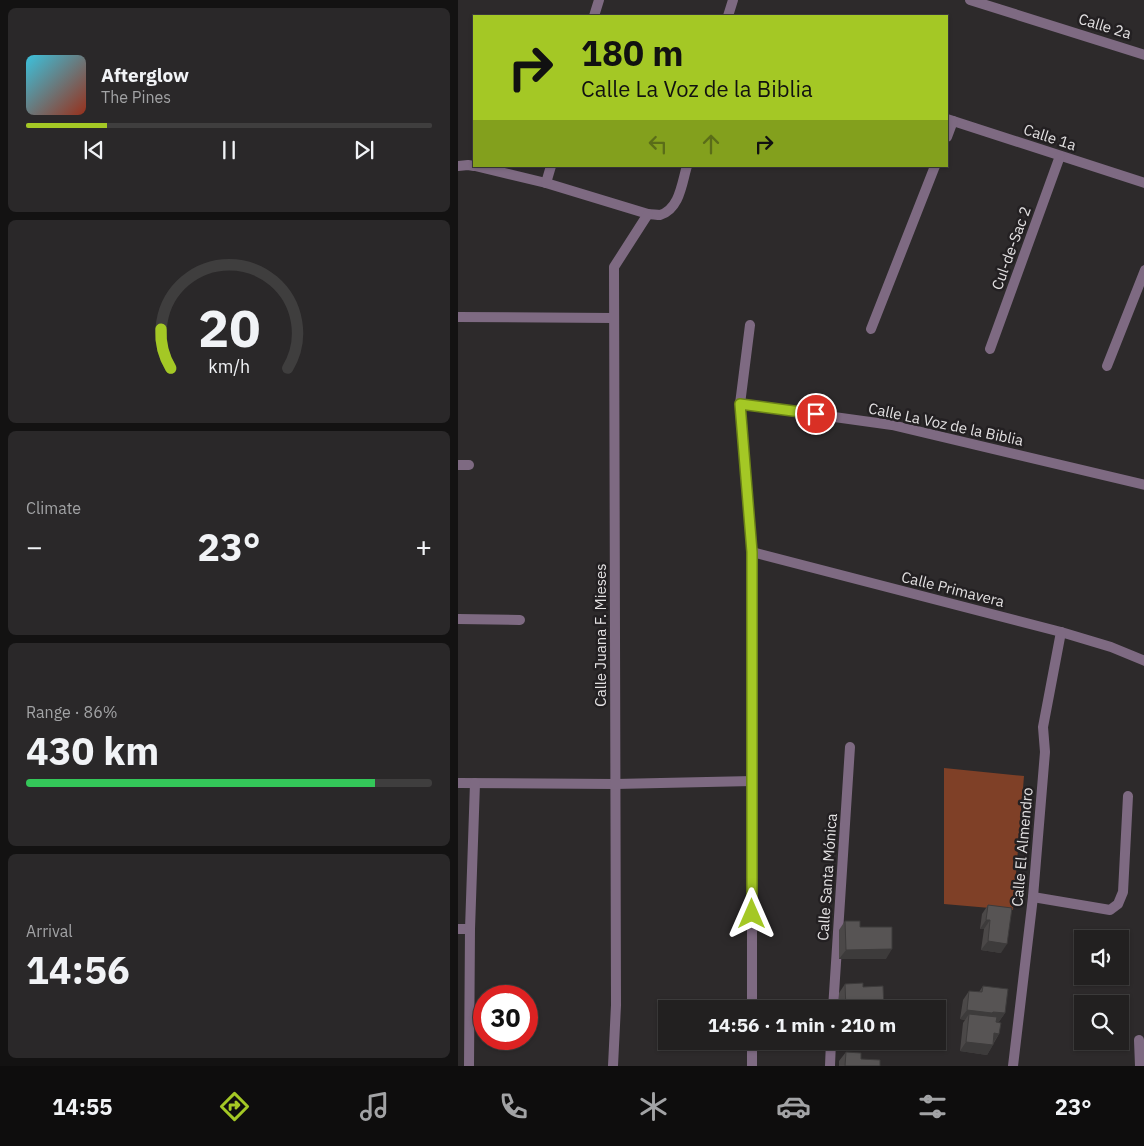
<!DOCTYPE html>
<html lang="en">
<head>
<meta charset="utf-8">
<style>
  :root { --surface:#222020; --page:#2a2829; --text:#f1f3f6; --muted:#a2a3a5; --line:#3f3e3e; --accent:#a4c825 }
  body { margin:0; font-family:"IBM Plex Sans",sans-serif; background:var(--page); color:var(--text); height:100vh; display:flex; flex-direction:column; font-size:19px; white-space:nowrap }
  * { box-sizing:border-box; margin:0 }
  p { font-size:16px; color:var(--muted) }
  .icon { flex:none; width:28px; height:28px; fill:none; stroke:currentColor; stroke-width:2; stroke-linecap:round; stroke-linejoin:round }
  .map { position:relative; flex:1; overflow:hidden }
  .panel { display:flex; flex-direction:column; gap:8px; padding:8px; background:#131212; width:458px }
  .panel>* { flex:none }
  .hud { position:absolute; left:15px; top:15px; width:475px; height:152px; border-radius:0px; box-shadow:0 1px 4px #0004,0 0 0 1px var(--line); background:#a4c825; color:#111; overflow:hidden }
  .tools { position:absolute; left:616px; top:930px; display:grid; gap:10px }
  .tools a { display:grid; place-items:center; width:55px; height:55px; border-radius:0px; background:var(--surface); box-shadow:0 1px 4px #0004,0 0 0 1px var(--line); font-size:25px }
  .speed { position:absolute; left:15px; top:985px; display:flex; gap:10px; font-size:25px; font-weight:700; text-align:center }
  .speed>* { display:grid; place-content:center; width:65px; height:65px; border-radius:50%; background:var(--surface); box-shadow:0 1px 4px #0004,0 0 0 1px var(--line); line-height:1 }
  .speed .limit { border:8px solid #d22; background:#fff; color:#111 }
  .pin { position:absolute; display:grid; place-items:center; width:42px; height:42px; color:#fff; margin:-21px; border:2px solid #fff; border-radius:50%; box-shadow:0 1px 5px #0007 }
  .me { position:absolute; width:55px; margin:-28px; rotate:0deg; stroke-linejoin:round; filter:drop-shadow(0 0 4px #0008) }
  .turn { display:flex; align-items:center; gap:18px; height:105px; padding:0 25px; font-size:22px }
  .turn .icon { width:65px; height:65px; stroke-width:2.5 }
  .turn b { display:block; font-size:35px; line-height:42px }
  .lanes { display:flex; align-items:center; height:48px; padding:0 25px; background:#0003; justify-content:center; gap:25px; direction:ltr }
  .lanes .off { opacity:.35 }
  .big { font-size:38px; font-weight:800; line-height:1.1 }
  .panel .tile { flex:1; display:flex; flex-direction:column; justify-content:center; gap:8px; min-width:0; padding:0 18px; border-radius:8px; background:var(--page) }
  .panel .dial { align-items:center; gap:0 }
  .dial svg { height:130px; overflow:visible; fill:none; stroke:var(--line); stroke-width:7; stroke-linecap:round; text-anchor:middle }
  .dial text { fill:var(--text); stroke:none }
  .song { display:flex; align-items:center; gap:15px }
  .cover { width:60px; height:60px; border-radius:8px; background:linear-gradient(135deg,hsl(190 70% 55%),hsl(10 70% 35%)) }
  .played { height:5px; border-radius:2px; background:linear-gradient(90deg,var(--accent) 20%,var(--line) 20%) }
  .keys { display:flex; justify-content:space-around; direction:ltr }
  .heat { display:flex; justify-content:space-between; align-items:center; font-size:28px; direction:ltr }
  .charge { height:8px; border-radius:4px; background:linear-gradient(90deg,#34c759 86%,var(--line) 0) }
  .trip { position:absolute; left:200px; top:1000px; width:288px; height:50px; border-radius:0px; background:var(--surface); box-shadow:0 1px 4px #0004,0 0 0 1px var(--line); font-weight:800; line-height:50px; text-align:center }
  .tab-bar { display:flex; height:80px; justify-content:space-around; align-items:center; background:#0e0d0d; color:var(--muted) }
  .tab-bar .icon { width:35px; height:35px }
  .tab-bar .on { color:var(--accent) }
  .tab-bar b { font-size:22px; color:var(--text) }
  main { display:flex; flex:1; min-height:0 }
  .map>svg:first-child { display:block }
  .green { fill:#7f4027 }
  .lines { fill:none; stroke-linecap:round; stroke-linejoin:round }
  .lane { stroke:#7e6a82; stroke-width:10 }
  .street { stroke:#7e6a82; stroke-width:10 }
  .wall { fill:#4b4848 }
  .shaded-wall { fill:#3d3b3b }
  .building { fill:#575454; stroke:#3d3b3b }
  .route-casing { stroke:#6b8218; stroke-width:12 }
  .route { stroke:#a4c825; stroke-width:9 }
  .labels { text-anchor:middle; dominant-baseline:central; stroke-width:5; stroke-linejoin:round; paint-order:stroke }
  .street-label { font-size:15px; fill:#e3e1e2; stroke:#232022 }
</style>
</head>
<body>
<main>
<section class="panel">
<div class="tile">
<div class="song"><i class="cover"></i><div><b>Afterglow</b><p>The Pines</p></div></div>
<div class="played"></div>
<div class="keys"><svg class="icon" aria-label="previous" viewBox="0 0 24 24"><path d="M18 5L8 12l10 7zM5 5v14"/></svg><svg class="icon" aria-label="pause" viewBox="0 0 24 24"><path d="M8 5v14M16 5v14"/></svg><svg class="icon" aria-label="next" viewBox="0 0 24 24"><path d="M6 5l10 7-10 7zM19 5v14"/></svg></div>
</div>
<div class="tile dial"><svg viewBox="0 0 100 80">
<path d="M14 69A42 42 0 1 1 86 69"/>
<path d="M14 69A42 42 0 0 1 8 45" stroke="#a4c825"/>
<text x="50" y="56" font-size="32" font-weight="700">20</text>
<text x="50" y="72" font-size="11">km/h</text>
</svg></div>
<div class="tile"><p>Climate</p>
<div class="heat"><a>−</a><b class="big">23°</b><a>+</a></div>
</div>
<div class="tile"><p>Range · 86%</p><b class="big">430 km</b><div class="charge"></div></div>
<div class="tile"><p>Arrival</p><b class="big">14:56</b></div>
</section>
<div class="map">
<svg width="687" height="1066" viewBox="0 0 687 1066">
  <rect width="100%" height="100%" fill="#2d2a2b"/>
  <path class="green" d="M486,768l80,8 -11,134 -69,-6z"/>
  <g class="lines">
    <g class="lane">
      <path d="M0,465h11"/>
      <path d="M0,619l62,1"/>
    </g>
    <g class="street">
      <path d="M512,0l175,55"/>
      <path d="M136,16l5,-16"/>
      <path d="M270,16l5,-16"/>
      <path d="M489,119l198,64"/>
      <path d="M489,137l6,-16"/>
      <path d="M0,166l10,-1 6,1"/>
      <path d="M17,166l71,17 102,31c3,0 9,1 12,1 20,-6 22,-33 27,-49"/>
      <path d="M88,183l5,-17"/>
      <path d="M0,317l155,1"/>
      <path d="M292,325l-10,79 12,148v457"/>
      <path d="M413,329l64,-163"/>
      <path d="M532,349l70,-193"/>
      <path d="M649,366l38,-96"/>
      <path d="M282,404l152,21 253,60"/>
      <path d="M294,552l309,80 50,15 34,14"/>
      <path d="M0,783l157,1 138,-3"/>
      <path d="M575,897l77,13 8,-6 5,-12 5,-96"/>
      <path d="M0,929h12"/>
      <path d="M375,1009l17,-262"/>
      <path d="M681,1040l1,26"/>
      <path d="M11,1066l1,-137 5,-146"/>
      <path d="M155,1066l3,-61 -2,-738 34,-53"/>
      <path d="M294,1066v-25"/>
      <path d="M372,1066l1,-25"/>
      <path d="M555,1066l20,-169 12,-145 -2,-25 18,-95"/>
    </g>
  </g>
  <g class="wall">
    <path d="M530,905l13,48 -20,-3 3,-21h-4l2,-15z"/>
    <path d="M387,921l15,6 26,32h-47v-29z"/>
    <path d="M387,984l18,3 21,22h-45v-16z"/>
    <path d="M525,986l22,27 -7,10 1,11 -12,21 -27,-4 3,-28 2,-3 -5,-1 3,-19 6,-9 10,1z"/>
    <path d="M388,1052l15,7 19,7h-41v-5z"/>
  </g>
  <g class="shaded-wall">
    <path d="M528,920h4l-6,9h-4z"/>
    <path d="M530,941l19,3 -6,9 -20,-3z"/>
    <path d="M434,949l-6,10h-47l7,-9z"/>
    <path d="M509,1010l26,2 12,1 -7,10 -11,-2 -18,-7 -4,6 -5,-1z"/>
    <path d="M536,1033l5,1 -6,9z"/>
    <path d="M508,1042l27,3 -6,10 -27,-4z"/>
  </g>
  <g class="building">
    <path d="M530,905l24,3 -5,36 -19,-3 2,-21h-4z"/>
    <path d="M387,921h15v6h32v22l-46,1z"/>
    <path d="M405,983v4l20,-1 1,23h-38l-1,-25z"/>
    <path d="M525,986l25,3 -3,24 -12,-1 -1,1 -25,-3 2,-19 13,1z"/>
    <path d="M511,1014l28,3 -1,5 5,1 -2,11 -5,-1 -1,12 -27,-3z"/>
    <path d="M388,1052l15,1v6l19,1v6h-35z"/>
  </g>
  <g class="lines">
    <g class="route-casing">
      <path id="route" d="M294,914v-362l-12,-148 76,10"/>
    </g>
    <use href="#route" class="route"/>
  </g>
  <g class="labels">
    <g class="street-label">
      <text transform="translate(647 26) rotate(17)">Calle 2a</text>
      <text transform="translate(592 137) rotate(18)">Calle 1a</text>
      <text transform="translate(553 248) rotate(-70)">Cul-de-Sac 2</text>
      <text transform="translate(488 424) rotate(12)">Calle La Voz de la Biblia</text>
      <text transform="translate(495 589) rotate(14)">Calle Primavera</text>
      <text transform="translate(142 635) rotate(-90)">Calle Juana F. Mieses</text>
      <text transform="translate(564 847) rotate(-85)">Calle El Almendro</text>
      <text transform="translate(369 877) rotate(-86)">Calle Santa Mónica</text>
    </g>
  </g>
</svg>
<div class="tools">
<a><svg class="icon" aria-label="sound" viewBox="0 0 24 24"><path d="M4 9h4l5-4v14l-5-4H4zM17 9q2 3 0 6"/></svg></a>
<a><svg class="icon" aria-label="search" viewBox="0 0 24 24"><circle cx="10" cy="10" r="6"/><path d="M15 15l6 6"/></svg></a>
</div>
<div class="speed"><div class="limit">30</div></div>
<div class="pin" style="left:358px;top:414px;background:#d93025"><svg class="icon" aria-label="arrive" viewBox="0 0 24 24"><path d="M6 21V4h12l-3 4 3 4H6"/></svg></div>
<svg class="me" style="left:294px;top:914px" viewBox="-20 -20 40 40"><path d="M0-17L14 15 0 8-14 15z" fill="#a4c825" stroke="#fff" stroke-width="4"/></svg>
<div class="trip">14:56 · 1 min · 210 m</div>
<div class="hud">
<div class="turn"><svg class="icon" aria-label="right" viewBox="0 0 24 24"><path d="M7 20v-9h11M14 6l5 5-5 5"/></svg><div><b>180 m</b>Calle La Voz de la Biblia</div></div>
<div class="lanes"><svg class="icon off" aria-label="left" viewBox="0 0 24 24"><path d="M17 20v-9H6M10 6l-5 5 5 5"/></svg><svg class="icon off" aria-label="ahead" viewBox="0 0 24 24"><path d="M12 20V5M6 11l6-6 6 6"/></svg><svg class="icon" aria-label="right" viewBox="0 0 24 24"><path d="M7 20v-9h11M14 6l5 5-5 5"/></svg></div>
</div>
</div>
</main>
<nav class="tab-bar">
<b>14:55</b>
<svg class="icon on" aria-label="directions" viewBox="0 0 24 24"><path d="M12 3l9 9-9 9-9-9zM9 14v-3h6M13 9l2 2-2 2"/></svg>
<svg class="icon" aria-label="music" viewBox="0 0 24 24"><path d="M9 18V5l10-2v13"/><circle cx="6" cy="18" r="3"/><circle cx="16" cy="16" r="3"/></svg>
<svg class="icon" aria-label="phone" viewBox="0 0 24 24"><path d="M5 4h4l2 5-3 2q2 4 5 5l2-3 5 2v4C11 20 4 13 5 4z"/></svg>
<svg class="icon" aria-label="climate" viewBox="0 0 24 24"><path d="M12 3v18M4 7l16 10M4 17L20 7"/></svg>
<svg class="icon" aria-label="car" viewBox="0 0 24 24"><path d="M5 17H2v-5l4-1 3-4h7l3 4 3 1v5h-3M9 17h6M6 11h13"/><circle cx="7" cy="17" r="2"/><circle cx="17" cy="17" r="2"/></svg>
<svg class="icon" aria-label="filters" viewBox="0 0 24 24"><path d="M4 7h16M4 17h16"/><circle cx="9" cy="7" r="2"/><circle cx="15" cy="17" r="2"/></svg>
<b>23°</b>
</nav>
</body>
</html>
